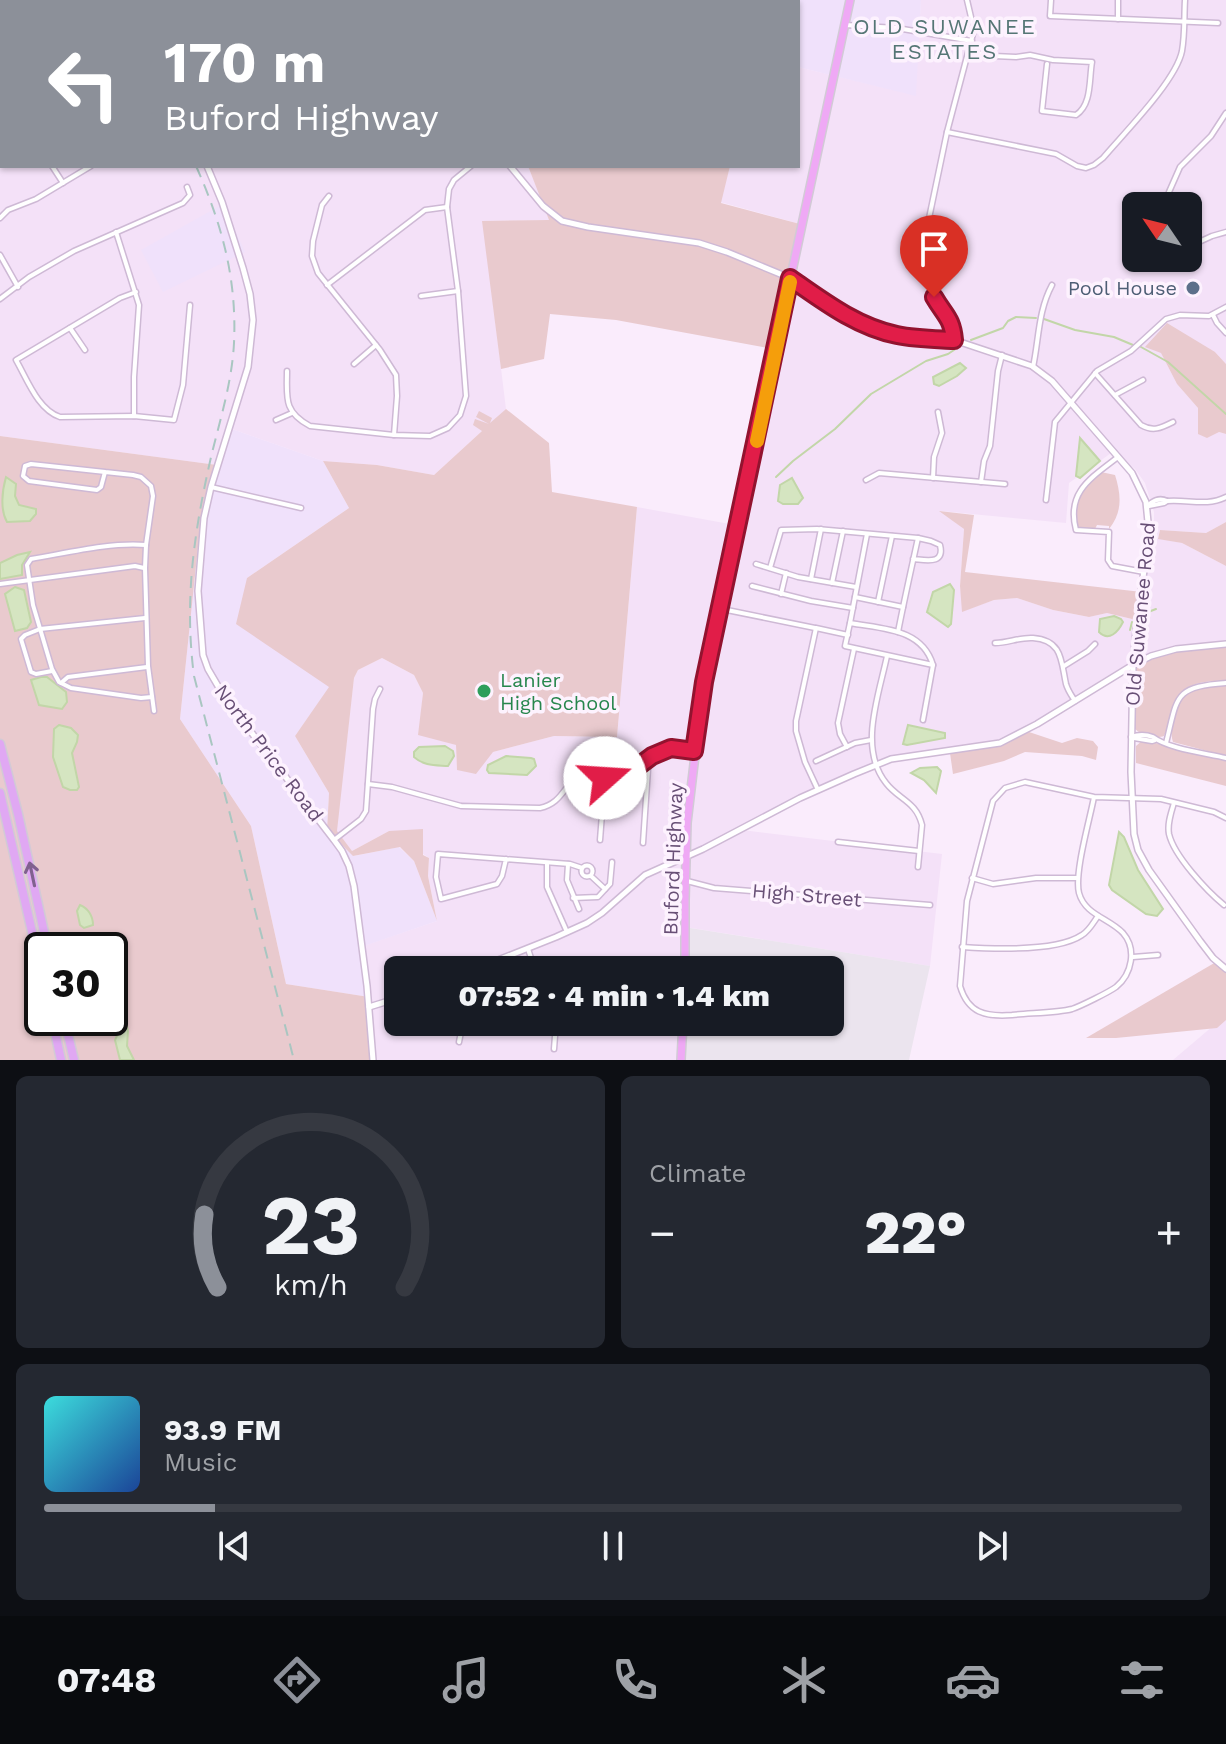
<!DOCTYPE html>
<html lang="en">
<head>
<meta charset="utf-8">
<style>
  :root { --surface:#171b24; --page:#242831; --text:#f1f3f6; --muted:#9ea1a6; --line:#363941; --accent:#8c9099 }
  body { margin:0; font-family:"Work Sans",sans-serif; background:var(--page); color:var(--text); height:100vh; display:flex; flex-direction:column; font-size:30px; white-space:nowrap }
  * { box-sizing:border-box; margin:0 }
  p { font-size:26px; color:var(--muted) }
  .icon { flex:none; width:44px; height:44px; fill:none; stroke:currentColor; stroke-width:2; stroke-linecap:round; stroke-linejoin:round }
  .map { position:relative; height:1060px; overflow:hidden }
  .details { display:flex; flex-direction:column; gap:16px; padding:16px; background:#0d0f14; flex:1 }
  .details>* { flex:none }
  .guide { position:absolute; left:0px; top:0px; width:800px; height:168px; box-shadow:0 2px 6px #0004; background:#8c9099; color:#fff; overflow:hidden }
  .needle { width:52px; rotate:305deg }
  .controls { position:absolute; left:1122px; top:192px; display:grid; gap:16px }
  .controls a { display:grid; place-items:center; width:80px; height:80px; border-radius:12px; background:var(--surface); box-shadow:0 2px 6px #0004; font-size:40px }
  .speed { position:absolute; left:24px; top:932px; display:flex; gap:16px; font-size:40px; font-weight:700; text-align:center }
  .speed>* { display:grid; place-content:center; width:104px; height:104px; border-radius:50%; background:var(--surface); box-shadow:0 2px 6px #0004; line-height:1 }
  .speed .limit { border:4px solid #111; border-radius:12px; background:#fff; color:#111 }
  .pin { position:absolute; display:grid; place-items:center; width:68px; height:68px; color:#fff; margin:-82px -34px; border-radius:50% 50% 50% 0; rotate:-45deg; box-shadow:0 0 8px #0007 }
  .pin .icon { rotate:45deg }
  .me { position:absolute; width:88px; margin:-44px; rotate:71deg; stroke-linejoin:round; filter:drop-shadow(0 0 6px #0008) }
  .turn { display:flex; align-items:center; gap:28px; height:168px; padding:0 32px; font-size:36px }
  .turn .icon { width:104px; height:104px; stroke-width:2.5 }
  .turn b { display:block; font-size:56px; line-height:68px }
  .big { font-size:60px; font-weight:800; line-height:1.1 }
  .details .widget { flex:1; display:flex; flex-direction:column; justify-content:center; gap:12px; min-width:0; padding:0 28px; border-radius:12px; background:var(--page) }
  .details .dial { align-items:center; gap:0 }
  .dial svg { height:208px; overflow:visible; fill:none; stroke:var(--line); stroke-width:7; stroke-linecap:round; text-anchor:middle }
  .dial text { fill:var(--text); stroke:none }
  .song { display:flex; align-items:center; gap:24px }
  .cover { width:96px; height:96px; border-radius:12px; background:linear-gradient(135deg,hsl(180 70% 55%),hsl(220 70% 35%)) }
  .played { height:8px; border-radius:4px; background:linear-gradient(90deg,var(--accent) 15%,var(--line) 15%) }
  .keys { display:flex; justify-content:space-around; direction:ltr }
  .heat { display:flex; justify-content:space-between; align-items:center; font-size:44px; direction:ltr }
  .details .tiles { flex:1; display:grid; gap:16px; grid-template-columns:1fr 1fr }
  .widget:last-child { grid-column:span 2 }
  .trip { position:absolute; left:384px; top:956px; width:460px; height:80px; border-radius:12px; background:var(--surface); box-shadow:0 2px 6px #0004; font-weight:800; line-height:80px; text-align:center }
  .tab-bar { display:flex; height:128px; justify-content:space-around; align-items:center; background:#090b0e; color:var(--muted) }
  .tab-bar .icon { width:56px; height:56px }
  .tab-bar .selected { color:var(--accent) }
  .tab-bar b { font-size:36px; color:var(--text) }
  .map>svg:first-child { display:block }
  .residential { fill:#f4e1f8; fill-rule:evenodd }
  .commercial { fill:#f0e1fb }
  .industrial { fill:#ebe4ee }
  .green { fill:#e9cace; fill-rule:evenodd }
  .water { fill:#d5e5c1; stroke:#c2d6a8; stroke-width:2 }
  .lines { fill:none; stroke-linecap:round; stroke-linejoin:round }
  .stream { stroke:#c2d6a8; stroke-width:2 }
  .minor-casing { stroke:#ceb9d5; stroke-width:7 }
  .tertiary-casing { stroke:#ceb9d5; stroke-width:8 }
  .primary-casing { stroke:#d2cad6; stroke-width:10 }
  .trunk-casing { stroke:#d2cad6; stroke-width:11 }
  .minor { stroke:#fff; stroke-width:4 }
  .tertiary { stroke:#fff; stroke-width:5 }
  .primary { stroke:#efa9f5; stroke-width:7 }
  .trunk { stroke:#e0a8f3; stroke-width:8 }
  .rail { stroke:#a9c6c1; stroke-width:2; stroke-dasharray:12 8; stroke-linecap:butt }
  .oneway { stroke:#80618f }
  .route-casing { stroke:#92132f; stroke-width:20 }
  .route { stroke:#e11d48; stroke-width:14 }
  .slow { stroke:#f59e0b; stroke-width:14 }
  .service-dot { fill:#5c6f8a; stroke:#fdf2fe; stroke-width:3 }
  .leisure-dot { fill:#2e9e5b; stroke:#fdf2fe; stroke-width:3 }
  .labels { text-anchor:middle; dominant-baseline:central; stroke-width:7; stroke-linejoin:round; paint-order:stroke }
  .service-label { font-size:20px; fill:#4e5e75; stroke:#fdf2fe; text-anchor:end }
  .street-label { font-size:20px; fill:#684f76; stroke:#fdf2fe }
  .leisure-label { font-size:20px; fill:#27864d; stroke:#fdf2fe; text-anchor:start }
  .neighbourhood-label { font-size:22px; letter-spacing:2px; fill:#557675; stroke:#fdf2fe }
</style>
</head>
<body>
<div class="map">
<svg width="1226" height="1060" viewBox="0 0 1226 1060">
  <rect width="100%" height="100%" fill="#faecfc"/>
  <g class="residential">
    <path d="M0,0h713l-1,2h-710v164h526l22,54 -67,1 23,188 -72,66 -57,-10 -54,-4 -91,-32 -15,36 -217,-29z"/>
    <path d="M921,0h305v364l-11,-12 -54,1 16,31 42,48 7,2v88l-20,11 -46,-3 -2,8 24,5 44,23v76l-62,8 -30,10 -58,35 -62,40 -47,13 -83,12 -94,44 -48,26 200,24 -12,112 -245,-39 -2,43h-285v52h284l-1,38h-308l-10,-114 74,-25 -9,-45 1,-18 -40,-27 -37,20 -16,-20 18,-153 4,-8 24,-12 32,17 9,18 -4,41 37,11 1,25 36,-18 61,-16 63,1 20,-230 98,18 65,-301 -80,-22 10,-36h68v-99l117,28zM1136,206h52v52h-52zM1114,451l21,18 10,14 9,29v11l-17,100 -5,-4 -25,-6 -18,4 -36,-7 -36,-12 -23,2 -31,11 -3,-25 4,-57 -23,-18 125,12 3,-40z"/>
    <path d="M1226,1014v46h-53l53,-45z"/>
  </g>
  <g class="commercial">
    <path d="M713,0h208l-5,96 -118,-29v-65h-86z"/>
    <path d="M223,204l22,48 -82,40 -22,-42z"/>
    <path d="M232,429l91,32 26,47 -102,70 83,109 -35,49 34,57 -2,38 27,25 45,-9 15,14 23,60 -73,25 5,51 -83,-13 -35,-158 -71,-107 21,-201 16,-53z"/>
  </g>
  <path class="industrial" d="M684,927l246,39 -21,94h-228l1,-38h148v-52h-147z"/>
  <g class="green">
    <path d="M528,166h202l-9,37 79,21 -27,125 -157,-29 -66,-6 -6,45 -43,10 -19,-148 67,-1z"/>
    <path d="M1167,323l48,29 11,12v70l-7,-2 -12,6 -9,-4v-26l-21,-24 -16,-31 -16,-6z"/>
    <path d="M506,409l43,34 3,49 85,15 -20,230 -63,-1 -61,16 -17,22 -19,-4 -1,-25 -38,-10 5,-42 -9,-18 -32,-17 -24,12 -4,8 -17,153 15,20 37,-20 34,-2v26l6,3 -1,18 9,45 -23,-60 -14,-14 -47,9 -26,-26 2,-37 -34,-57 34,-49 -93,-63 11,-46 102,-70 -26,-47 54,4 57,10 48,-44 -9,-6 2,-6 14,5 -13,-7 3,-6 13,7 -2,5z"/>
    <path d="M0,436l217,29 -16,53 -21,201 71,107 35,158 83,13 4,63h-373zM42,950h68v68h-68z"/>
    <path d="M1101,472l14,3c6,19 8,37 -6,54v-3l-12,-1 -2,4h-17c-10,-27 5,-40 23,-57z"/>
    <path d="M939,511l35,4 -9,57 177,20 -4,31 -6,-4 -25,-6 -18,4 -36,-7 -36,-12 -23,2 -32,12 -2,-26 4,-57z"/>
    <path d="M1226,522v44l-44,-23 -24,-4 2,-9 46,3z"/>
    <path d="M1226,646v34c-20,2 -43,1 -52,23 -4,11 -5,22 -10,33 -8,3 -26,-1 -30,-9l2,-56 2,-5c27,-15 58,-18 88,-20z"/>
    <path d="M1226,685v71l-53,-14c-3,-9 0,-17 2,-26 8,-30 24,-28 51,-31z"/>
    <path d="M1029,732l33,11 15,-5 16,3 5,6 -2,13 -14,-4 -57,-4 -21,9 -51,13 -3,-21 50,-8z"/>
    <path d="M1143,740l83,20v26l-90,-23v-17z"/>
    <path d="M1216,962l10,10v48l-9,8 -101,10h-30z"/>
  </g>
  <g class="water">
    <path d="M960,363l6,5 -9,8 -18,10 -5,-2 -1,-7z"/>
    <path d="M1080,438l20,23 -20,17 -4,-2z"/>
    <path d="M6,477l10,7 -1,12 4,9 17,4v5l-6,7 -23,1c-7,-12 -5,-31 -1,-45z"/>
    <path d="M792,478l11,20 -5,6h-15l-5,-3 2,-16z"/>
    <path d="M30,552l-8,13v10l-22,4v-16l17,-8z"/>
    <path d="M950,584l4,6 -3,34 -3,3 -21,-15 6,-20z"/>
    <path d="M15,587l9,3 7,32 -4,6 -12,3 -10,-37z"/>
    <path d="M1114,616l7,3 2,3c-5,10 -14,20 -24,10l1,-13z"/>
    <path d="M41,677h6l19,15 1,10 -5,7 -23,-4 -8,-25z"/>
    <path d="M59,725l12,3 7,7 -1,7 -5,11 7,34 -2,3h-7l-7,-3 -10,-30 1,-28z"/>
    <path d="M908,725l37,8v5l-38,7 -4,-1z"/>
    <path d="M445,746l8,5 1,5 -6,10c-13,-1 -24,0 -34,-9v-5l5,-5z"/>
    <path d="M506,756l25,2 3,1 2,7 -9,9 -38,-2 -2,-3 1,-5z"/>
    <path d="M937,767l4,4 -5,22 -12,-13 -13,-7 9,-5z"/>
    <path d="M1119,832l5,5 14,33 25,39 -6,7 -11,-2 -34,-24 -3,-5z"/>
    <path d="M80,905c8,3 13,11 13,20l-9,3 -4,-3 -3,-14z"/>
    <path d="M121,1027h6l1,4 -1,15 7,14h-14l-5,-20z"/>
  </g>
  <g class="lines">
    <g class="stream">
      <path d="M1044,319l31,11 39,7 19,8"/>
      <path d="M971,340l32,-12 5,-7 8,-4 20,1"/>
      <path d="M1141,347l27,15 58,52"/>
      <path d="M776,477l17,-16 42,-32 36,-35 55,-33 22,-7 9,-6"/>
      <path d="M1143,614l13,-5"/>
      <path d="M1130,630l2,-8"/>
    </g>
    <g class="minor-casing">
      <g id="minor">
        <path d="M35,0l1,2"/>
        <path d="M427,0l2,2"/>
        <path d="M1051,0l-1,16 168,7"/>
        <path d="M21,2l3,-2"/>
        <path d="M209,2l2,-2"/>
        <path d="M329,2v-2"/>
        <path d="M510,2l1,-2"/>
        <path d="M603,2l1,-2"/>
        <path d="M0,17l2,-2"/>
        <path d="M1118,19v-19"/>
        <path d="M845,25l52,3 75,13"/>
        <path d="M970,52l24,4 22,1 14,-2 23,5 39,2c-3,17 0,43 -16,53l-34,-4 5,-47"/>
        <path d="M0,89l2,-2"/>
        <path d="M947,132l109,22 21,12 9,2 8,-3 9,-7c21,-25 73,-77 79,-107 3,-17 2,-34 3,-51"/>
        <path d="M52,166l11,17"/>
        <path d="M1169,192l11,-25 31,-31 15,-23"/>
        <path d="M329,196l-7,9 -9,36 -1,15 6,17 62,77 16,25 1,21 -3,39"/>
        <path d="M0,218l8,-8 28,-11 55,-33"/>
        <path d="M116,232l23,73 -5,72v39"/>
        <path d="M1188,247l24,-11 14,-4"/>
        <path d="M0,255l18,32"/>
        <path d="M327,285l98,-75 22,-3"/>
        <path d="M136,292l-16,6 -104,62c11,19 22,50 44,57l74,-1 40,4 9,-35 7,-80"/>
        <path d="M421,296l37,-5"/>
        <path d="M0,299l29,-22 45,-26 109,-48 7,-8 -3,-8"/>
        <path d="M1213,315l4,8 9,10"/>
        <path d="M70,328l15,22"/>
        <path d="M954,340l-1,-13 -4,-10 -15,-20 -4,-16 -3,-22 1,-36 19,-91 27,-102 -7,-30"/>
        <path d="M354,364l22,-19"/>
        <path d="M1033,367c6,-28 5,-56 19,-82"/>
        <path d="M287,371c0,26 -4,41 23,55l84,9 36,1 18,-8 12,-13 6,-19 -8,-105 -11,-84 2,-18 5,-9 17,-14"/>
        <path d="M1095,373l46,52c12,7 20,3 32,-3"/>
        <path d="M1115,395l28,-15"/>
        <path d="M276,420l16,-7"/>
        <path d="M1118,457c-27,21 -52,35 -42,73l33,2 -1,28 4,6 32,6"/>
        <path d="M105,472l-4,15 -4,3 -68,-9 -6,-5 2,-10 6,-2 102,11 8,2 10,9 2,10 -7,49 -1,23 3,98 6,45"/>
        <path d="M933,478l1,-21 8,-24 -4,-21"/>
        <path d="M866,480l13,-7 126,11"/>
        <path d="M981,482l3,-21 6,-15 8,-75 4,-16"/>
        <path d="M211,487l90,21"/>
        <path d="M1046,500l9,-78 42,-51 34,-20 35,-32 14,-4 29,1 17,-9"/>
        <path d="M1147,506c6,-5 12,-9 20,-5 21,-2 39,6 59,-4"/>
        <path d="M1149,506l15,-3 3,-2"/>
        <path d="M146,545c-37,-3 -79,8 -115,14l-4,6 6,40 19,64 7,13 12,6 70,10 11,-1"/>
        <path d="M756,564l42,13 58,10"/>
        <path d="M770,568l11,-38 36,-1 101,9"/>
        <path d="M811,579l10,-50"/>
        <path d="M832,583l11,-52"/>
        <path d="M0,584l135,-18 9,2"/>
        <path d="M752,586l59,15 42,7"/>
        <path d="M781,594l5,-21"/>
        <path d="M855,597l48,10"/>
        <path d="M878,602l14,-66"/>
        <path d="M722,609l93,19"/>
        <path d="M850,623c32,6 72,5 83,42l-88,-19z"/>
        <path d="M850,623l17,-89"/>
        <path d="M898,632c6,-31 13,-62 20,-94l13,3 9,4c5,20 -14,15 -27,14"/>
        <path d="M995,643c13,0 25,-6 38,-5 30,2 28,24 33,46 2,7 6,12 9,17"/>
        <path d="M887,656c-8,39 -29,92 -1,127 13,17 30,18 36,42l-4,42"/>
        <path d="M1064,666l24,-15 7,-7"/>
        <path d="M52,671l-16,3 -5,-2 -10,-33 4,-4 15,-6 105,-11"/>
        <path d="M61,683l7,-6 79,-10"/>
        <path d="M923,720l10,-55"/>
        <path d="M1131,737c8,-3 14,-3 22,0 16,12 52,16 73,21"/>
        <path d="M1134,738l18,3 3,-1"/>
        <path d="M1166,743c12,-47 7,-56 60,-60"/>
        <path d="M847,747l-7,-13 -2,-11 16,-74"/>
        <path d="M816,761l39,-18 16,-3"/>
        <path d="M368,784l24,3 69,19 79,2c23,-5 23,-23 40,-33l48,-1 24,-18 11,-6 8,-2 23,3"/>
        <path d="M818,790l-13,-28 -9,-31v-10l20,-93 32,7"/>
        <path d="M1094,797c-4,22 -20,76 -15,96 6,22 30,25 44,40 14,16 9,41 -7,54 -7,5 -35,19 -44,22 -15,4 -43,4 -60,6 -27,2 -44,-2 -52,-29l7,-85 26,-100 12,-13 20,-6 69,15 67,2 53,13 12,6"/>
        <path d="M1174,803c-3,10 -7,21 -5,31 5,22 38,57 55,71"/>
        <path d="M334,840l27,-21 5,-8 7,-102 2,-10 5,-10"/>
        <path d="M600,840l5,-65"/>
        <path d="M838,842l81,9"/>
        <path d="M643,843l5,-74 -5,-7"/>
        <path d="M506,859l-4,17 -5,8 -56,15 -5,-22 2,-23 132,10 12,4"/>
        <path d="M547,863v24l20,45"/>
        <path d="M568,864l-1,16 12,29"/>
        <circle cx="587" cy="871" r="5.5"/>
        <path d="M591,876l14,13"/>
        <path d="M972,878l21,6 43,-6h41"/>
        <path d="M687,881l27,7 216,17"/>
        <path d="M573,898l25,-1 12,-13 2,-22"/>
        <path d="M962,947c31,2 95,5 120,-12 7,-4 11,-12 16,-19"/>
        <path d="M528,949l7,21"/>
        <path d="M1133,957l25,-2"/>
        <path d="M553,1022l2,14 -1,13"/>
        <path d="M459,1042l4,-20"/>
      </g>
    </g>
    <g class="tertiary-casing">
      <g id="tertiary">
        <path d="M167,0l1,2"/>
        <path d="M207,166l15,36 21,66 7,26 3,26 -5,47 -37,120 -7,31 -6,73 5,64 5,14 17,29 109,142 8,11 7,15 5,20 13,100 6,74"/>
        <path d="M510,166l33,40 19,15 26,6 111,16 28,9 63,26 59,39 27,12 29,8 49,3 78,26 20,15 80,92 14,29 3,30 -13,99 -3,34 -2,107 3,62 4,16 11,20 51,71 13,17 13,11"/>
        <path d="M473,970l83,-33 31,-14 15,-10 43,-38 58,-26 97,-51 54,-24 37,-15 109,-16 37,-19 96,-59 18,-9 25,-7 50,-5"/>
        <path d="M369,1007l29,-9"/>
      </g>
    </g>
    <g class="primary-casing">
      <g id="primary">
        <path d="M685,970v-70l2,-77 16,-135 147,-688"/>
        <path d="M681,1060l2,-38"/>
      </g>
    </g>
    <g class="trunk-casing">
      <g id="trunk">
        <path d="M0,744l18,70 30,136"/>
        <path d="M0,793l42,182"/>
        <path d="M52,1018l9,42"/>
        <path d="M64,1018l10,42"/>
      </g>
    </g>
    <use href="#minor" class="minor"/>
    <use href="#tertiary" class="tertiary"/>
    <use href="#primary" class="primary"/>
    <use href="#trunk" class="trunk"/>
    <g class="rail">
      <path d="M87,0l2,2"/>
      <path d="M196,166c26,58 41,113 38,177 -2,39 -14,77 -23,114 -17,75 -27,142 -17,219l100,384"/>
    </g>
  </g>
  <defs><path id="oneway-shaft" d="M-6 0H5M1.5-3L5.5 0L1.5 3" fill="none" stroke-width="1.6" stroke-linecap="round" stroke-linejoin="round" transform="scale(2)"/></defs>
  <use class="oneway" href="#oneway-shaft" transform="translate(32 874) rotate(-102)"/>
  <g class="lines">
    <g class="route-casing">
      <path id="route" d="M605,778v-3l23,-1 24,-18 19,-8 23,3 10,-69 86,-404c33,23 67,49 107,57 19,4 39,4 57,5 -2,-22 -9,-24 -20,-43"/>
    </g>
    <use href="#route" class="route"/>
    <path class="slow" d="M757,441l33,-159"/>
  </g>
  <circle class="service-dot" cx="1193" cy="288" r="8"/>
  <circle class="leisure-dot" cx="484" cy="691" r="8"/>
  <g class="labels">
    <g class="service-label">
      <text x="1177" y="288">Pool House</text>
    </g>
    <g class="street-label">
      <text transform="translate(1140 614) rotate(-85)">Old Suwanee Road</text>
      <text transform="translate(269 753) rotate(53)">North Price Road</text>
      <text transform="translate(673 859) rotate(-88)">Buford Highway</text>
      <text transform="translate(807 895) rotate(5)">High Street</text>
    </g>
    <g class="leisure-label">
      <text x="500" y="680">Lanier<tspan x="500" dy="23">High School</tspan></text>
    </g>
    <g class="neighbourhood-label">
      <text x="945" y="26">OLD SUWANEE<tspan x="945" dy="25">ESTATES</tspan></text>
    </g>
  </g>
</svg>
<div class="controls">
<a><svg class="needle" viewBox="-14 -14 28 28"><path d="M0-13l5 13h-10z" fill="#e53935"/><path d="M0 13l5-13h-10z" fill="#9ea1a6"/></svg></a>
</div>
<div class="speed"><div class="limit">30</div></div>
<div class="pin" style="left:934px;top:297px;background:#d93025"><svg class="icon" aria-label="arrive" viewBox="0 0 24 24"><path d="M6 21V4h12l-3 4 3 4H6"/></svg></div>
<svg class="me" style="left:605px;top:778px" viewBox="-20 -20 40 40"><circle r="19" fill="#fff"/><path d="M0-13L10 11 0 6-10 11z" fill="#e11d48"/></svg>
<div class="trip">07:52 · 4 min · 1.4 km</div>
<div class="guide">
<div class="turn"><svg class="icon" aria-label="left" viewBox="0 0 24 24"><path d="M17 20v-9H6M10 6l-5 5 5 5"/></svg><div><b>170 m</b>Buford Highway</div></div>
</div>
</div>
<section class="details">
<div class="tiles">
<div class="widget dial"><svg viewBox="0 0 100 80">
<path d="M14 69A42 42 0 1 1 86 69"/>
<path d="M14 69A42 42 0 0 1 9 41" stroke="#8c9099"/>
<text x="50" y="56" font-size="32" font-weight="700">23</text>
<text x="50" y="72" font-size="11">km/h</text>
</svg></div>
<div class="widget"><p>Climate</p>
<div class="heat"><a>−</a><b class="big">22°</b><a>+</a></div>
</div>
<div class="widget">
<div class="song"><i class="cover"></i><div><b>93.9 FM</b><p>Music</p></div></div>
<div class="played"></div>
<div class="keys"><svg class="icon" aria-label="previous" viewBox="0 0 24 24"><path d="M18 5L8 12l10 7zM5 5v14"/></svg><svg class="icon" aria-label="pause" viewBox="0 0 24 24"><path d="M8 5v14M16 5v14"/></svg><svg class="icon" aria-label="next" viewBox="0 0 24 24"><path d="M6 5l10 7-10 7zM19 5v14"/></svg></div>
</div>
</div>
</section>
<nav class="tab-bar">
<b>07:48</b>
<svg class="icon selected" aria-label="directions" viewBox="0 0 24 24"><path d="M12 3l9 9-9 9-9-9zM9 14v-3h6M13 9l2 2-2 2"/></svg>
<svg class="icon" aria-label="music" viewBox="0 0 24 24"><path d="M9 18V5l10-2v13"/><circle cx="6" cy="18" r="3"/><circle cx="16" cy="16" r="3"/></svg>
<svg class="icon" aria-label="phone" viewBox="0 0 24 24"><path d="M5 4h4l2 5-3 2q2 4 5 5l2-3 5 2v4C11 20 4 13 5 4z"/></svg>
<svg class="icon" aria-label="climate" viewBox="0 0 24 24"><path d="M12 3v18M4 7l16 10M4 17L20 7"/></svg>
<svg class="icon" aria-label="car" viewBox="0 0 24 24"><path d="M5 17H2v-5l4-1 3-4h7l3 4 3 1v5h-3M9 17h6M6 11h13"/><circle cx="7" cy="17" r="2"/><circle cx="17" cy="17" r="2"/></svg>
<svg class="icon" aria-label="filters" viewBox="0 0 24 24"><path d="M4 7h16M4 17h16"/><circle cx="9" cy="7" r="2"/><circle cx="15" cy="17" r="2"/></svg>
</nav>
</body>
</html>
